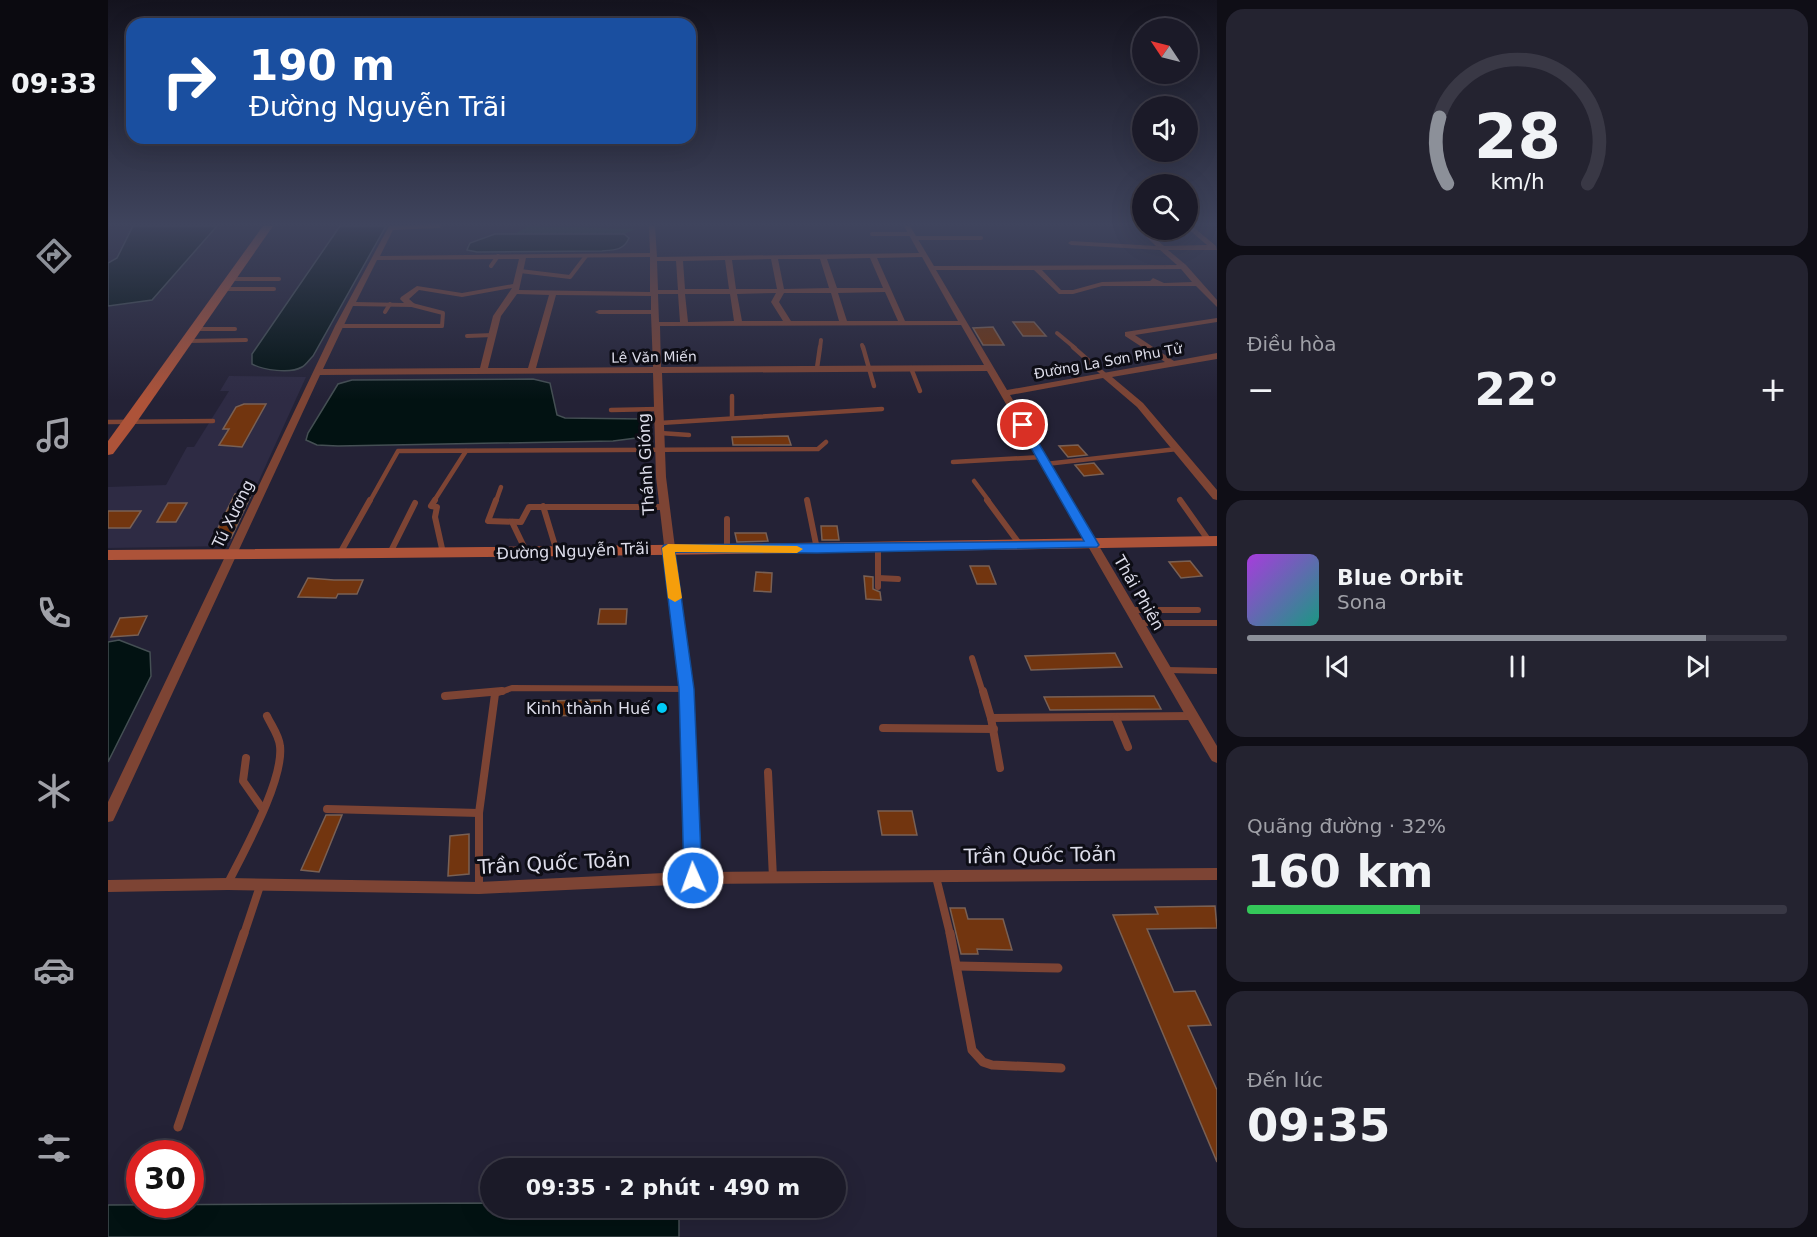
<!DOCTYPE html>
<html lang="vi">
<head>
<meta charset="utf-8">
<style>
  :root { --surface:#1b1a28; --page:#242330; --text:#f1f3f6; --muted:#a0a1a8; --line:#393845; --accent:#8c9099 }
  body { margin:0; font-family:"DejaVu Sans",sans-serif; background:var(--page); color:var(--text); height:100vh; display:flex; flex-direction:column; font-size:22px; white-space:nowrap }
  * { box-sizing:border-box; margin:0 }
  p { font-size:20px; color:var(--muted) }
  .icon { flex:none; width:33px; height:33px; fill:none; stroke:currentColor; stroke-width:2; stroke-linecap:round; stroke-linejoin:round }
  .map { position:relative; flex:1; overflow:hidden }
  .sheet { display:flex; flex-direction:column; gap:9px; padding:9px; background:#0f0e16; width:600px }
  .sheet>* { flex:none }
  .top-card { position:absolute; left:18px; top:18px; width:570px; height:126px; border-radius:18px; box-shadow:0 6px 24px #0002,0 0 0 2px var(--line); background:#1a4fa0; color:#fff; overflow:hidden }
  .needle { width:39px; rotate:305deg }
  .buttons { position:absolute; left:1024px; top:18px; display:grid; gap:12px }
  .buttons a { display:grid; place-items:center; width:66px; height:66px; border-radius:50%; background:var(--surface); box-shadow:0 6px 24px #0002,0 0 0 2px var(--line); font-size:30px }
  .speed { position:absolute; left:18px; top:1140px; display:flex; gap:12px; font-size:30px; font-weight:700; text-align:center }
  .speed>* { display:grid; place-content:center; width:78px; height:78px; border-radius:50%; background:var(--surface); box-shadow:0 6px 24px #0002,0 0 0 2px var(--line); line-height:1 }
  .speed .limit { border:9px solid #d22; background:#fff; color:#111 }
  .pin { position:absolute; display:grid; place-items:center; width:51px; height:51px; color:#fff; margin:-26px; border:3px solid #fff; border-radius:50%; box-shadow:0 2px 6px #0007 }
  .me { position:absolute; width:66px; margin:-33px; rotate:358deg; stroke-linejoin:round; filter:drop-shadow(0 0 4px #0008) }
  .turn { display:flex; align-items:center; gap:21px; height:126px; padding:0 24px; font-size:27px }
  .turn .icon { width:78px; height:78px; stroke-width:2.5 }
  .turn b { display:block; font-size:42px; line-height:51px }
  .big { font-size:45px; font-weight:700; line-height:1.1 }
  .sheet .tile { flex:1; display:flex; flex-direction:column; justify-content:center; gap:9px; min-width:0; padding:0 21px; border-radius:18px; background:var(--page) }
  .sheet .dial { align-items:center; gap:0 }
  .dial svg { height:156px; overflow:visible; fill:none; stroke:var(--line); stroke-width:7; stroke-linecap:round; text-anchor:middle }
  .dial text { fill:var(--text); stroke:none }
  .song { display:flex; align-items:center; gap:18px }
  .cover { width:72px; height:72px; border-radius:9px; background:linear-gradient(135deg,hsl(280 70% 55%),hsl(170 70% 35%)) }
  .played { height:6px; border-radius:3px; background:linear-gradient(90deg,var(--accent) 85%,var(--line) 85%) }
  .keys { display:flex; justify-content:space-around; direction:ltr }
  .heat { display:flex; justify-content:space-between; align-items:center; font-size:33px; direction:ltr }
  .charge { height:9px; border-radius:4px; background:linear-gradient(90deg,#34c759 32%,var(--line) 0) }
  .trip { position:absolute; left:372px; top:1158px; width:366px; height:60px; border-radius:30px; background:var(--surface); box-shadow:0 6px 24px #0002,0 0 0 2px var(--line); font-weight:700; line-height:60px; text-align:center }
  main { display:flex; flex:1; min-height:0 }
  .tab-bar { display:flex; flex-direction:column; width:108px; justify-content:space-around; align-items:center; background:#0b0a10; color:var(--muted) }
  .tab-bar .icon { width:42px; height:42px }
  .tab-bar .active { color:var(--accent) }
  .tab-bar b { font-size:27px; color:var(--text) }
  .map>svg:first-child { display:block }
  .built { fill:#2e2b44 }
  .green { fill:#1a4934 }
  .water { fill:#021212; stroke:#444f53; stroke-width:1.5 }
  .building { fill:#72350f; stroke:#796054; stroke-width:1.5 }
  .lines { fill:none; stroke-linecap:round; stroke-linejoin:round }
  .lane-far4 { stroke:#7d4434; stroke-width:4 }
  .lane-far3 { stroke:#7d4434; stroke-width:4.5 }
  .lane-far2 { stroke:#7d4434; stroke-width:6 }
  .lane-far1 { stroke:#7d4434; stroke-width:8 }
  .lane { stroke:#7d4434; stroke-width:9 }
  .street { fill:#7d4434; fill-rule:evenodd }
  .secondary { fill:#ad5339; fill-rule:evenodd }
  .route { fill:#1a73e8; stroke:#114b97; stroke-width:1.5 }
  .slow { fill:#f59e0b }
  .poi-dot { fill:#00cbf8; stroke:#0d0d15; stroke-width:2 }
  .labels { text-anchor:middle; dominant-baseline:central; stroke-width:6; stroke-linejoin:round; paint-order:stroke }
  .far-street-label { font-size:14px; fill:#ddddea; stroke:#0d0d15 }
  .street-label { font-size:16px; fill:#ddddea; stroke:#0d0d15 }
  .poi-label { font-size:16px; fill:#ddddea; stroke:#0d0d15; text-anchor:end }
  .near-street-label { font-size:20px; fill:#ddddea; stroke:#0d0d15 }
</style>
</head>
<body>
<main>
<nav class="tab-bar">
<b>09:33</b>
<svg class="icon active" aria-label="directions" viewBox="0 0 24 24"><path d="M12 3l9 9-9 9-9-9zM9 14v-3h6M13 9l2 2-2 2"/></svg>
<svg class="icon" aria-label="music" viewBox="0 0 24 24"><path d="M9 18V5l10-2v13"/><circle cx="6" cy="18" r="3"/><circle cx="16" cy="16" r="3"/></svg>
<svg class="icon" aria-label="phone" viewBox="0 0 24 24"><path d="M5 4h4l2 5-3 2q2 4 5 5l2-3 5 2v4C11 20 4 13 5 4z"/></svg>
<svg class="icon" aria-label="climate" viewBox="0 0 24 24"><path d="M12 3v18M4 7l16 10M4 17L20 7"/></svg>
<svg class="icon" aria-label="car" viewBox="0 0 24 24"><path d="M5 17H2v-5l4-1 3-4h7l3 4 3 1v5h-3M9 17h6M6 11h13"/><circle cx="7" cy="17" r="2"/><circle cx="17" cy="17" r="2"/></svg>
<svg class="icon" aria-label="filters" viewBox="0 0 24 24"><path d="M4 7h16M4 17h16"/><circle cx="9" cy="7" r="2"/><circle cx="15" cy="17" r="2"/></svg>
</nav>
<div class="map">
<svg width="1109" height="1237" viewBox="0 0 1109 1237">
  <rect width="100%" height="100%" fill="#242236"/>
  <path class="built" d="M121,376l77,1 -77,169 -121,2v-61l58,-2 21,-38h7l35,-56h-9z"/>
  <path class="green" d="M420,226l108,3 -12,5h-109z"/>
  <g class="water">
    <path d="M25,226h84l-65,74 -44,6v-43l9,-5z"/>
    <path d="M232,226h46l-73,130c-4,4 -7,9 -11,11 -12,7 -39,3 -50,-3v-10z"/>
    <path d="M387,234h129l5,4c-5,12 -14,12 -27,13l-125,1 -10,-2 3,-7z"/>
    <path d="M425,379l17,4 7,32 8,3 77,1 6,10 -4,8 -31,4 -275,5 -21,-1 -11,-5 2,-7 30,-49 14,-4z"/>
    <path d="M11,640l31,12 1,24 -43,86v-120z"/>
    <path d="M382,1203v5h189v29h-571v-32z"/>
  </g>
  <g class="building">
    <path d="M905,322h21l12,14h-23z"/>
    <path d="M885,327l11,18h-21l-10,-17z"/>
    <path d="M136,404h22l-24,43 -23,-2 10,-16h-6l13,-22z"/>
    <path d="M680,436l3,9h-58l-1,-8z"/>
    <path d="M970,445l9,10 -19,2 -9,-11z"/>
    <path d="M986,463l9,11 -19,2 -9,-11z"/>
    <path d="M144,493l-21,45h-18l22,-44z"/>
    <path d="M60,503h19l-11,19h-19z"/>
    <path d="M0,511h33l-11,17h-22z"/>
    <path d="M713,526h16l2,14h-17z"/>
    <path d="M627,533h31l2,8 -31,1z"/>
    <path d="M1082,561l12,15 -21,2 -12,-16z"/>
    <path d="M862,566h19l7,18h-19z"/>
    <path d="M648,572l16,1 -1,19 -17,-1z"/>
    <path d="M756,576l9,1v12l7,3 1,8 -15,-1z"/>
    <path d="M200,578l26,2h29l-6,14h-19l-2,4 -38,-1z"/>
    <path d="M492,609h27l-1,15h-28z"/>
    <path d="M39,616l-9,19 -27,2 9,-19z"/>
    <path d="M1007,653l7,14 -91,3 -6,-14z"/>
    <path d="M1046,696l7,13 -111,1 -6,-13z"/>
    <path d="M493,700v15l-62,1 1,-15z"/>
    <path d="M770,811h34l5,24h-35z"/>
    <path d="M218,815h16l-23,57 -18,-2z"/>
    <path d="M361,834v40l-21,2 2,-40z"/>
    <path d="M1107,906l2,22 -70,1 27,63 21,-1 16,34 -23,1 29,64v72l-104,-247 45,-1 -3,-7z"/>
    <path d="M842,908h15l3,11h35l9,31 -35,-1 1,5h-17z"/>
  </g>
  <g class="lines">
    <g class="lane-far4">
      <path d="M283,228l48,-2"/>
      <path d="M764,234h40"/>
      <path d="M806,238h67"/>
      <path d="M383,266l7,-10"/>
      <path d="M412,271l50,6 16,-21"/>
      <path d="M123,279h48"/>
      <path d="M113,289h53"/>
      <path d="M277,312l5,-8"/>
      <path d="M231,326h103l1,-13 -31,-8"/>
      <path d="M89,329h38"/>
      <path d="M949,333l18,15"/>
      <path d="M359,336l26,-1"/>
      <path d="M80,341l58,-1"/>
      <path d="M754,345l1,3"/>
      <path d="M712,348l1,-8"/>
    </g>
    <g class="lane-far3">
      <path d="M755,347l11,39"/>
      <path d="M965,347l33,29"/>
      <path d="M709,368l3,-21"/>
      <path d="M803,368l9,23"/>
      <path d="M624,396v22"/>
      <path d="M503,410l48,-1"/>
      <path d="M0,422l105,-1"/>
      <path d="M552,423l222,-14"/>
      <path d="M552,433l29,2"/>
      <path d="M845,462l89,-5"/>
      <path d="M938,464l131,-15"/>
      <path d="M866,481l15,20"/>
      <path d="M262,501l28,-50 420,-2 8,-7"/>
      <path d="M326,501l32,-50"/>
      <path d="M388,501l5,-14"/>
    </g>
    <g class="lane-far2">
      <path d="M327,500l-4,6 6,1 -2,10 8,36"/>
      <path d="M388,500l-8,21 33,1 8,-15h134"/>
      <path d="M699,500l10,49"/>
      <path d="M879,500l34,46"/>
      <path d="M1072,500l29,41"/>
      <path d="M435,506l14,46"/>
      <path d="M619,519v31"/>
      <path d="M404,522l15,31"/>
      <path d="M770,549v38"/>
      <path d="M282,553l25,-50"/>
      <path d="M231,555l31,-55"/>
      <path d="M770,578l20,1"/>
      <path d="M1023,610h67"/>
      <path d="M1031,623h78"/>
      <path d="M864,658l11,35"/>
      <path d="M1059,670l50,1"/>
      <path d="M390,693l14,-5 174,1"/>
    </g>
    <g class="lane-far1">
      <path d="M875,691l8,27 9,50"/>
      <path d="M337,696l57,-5"/>
      <path d="M883,718l201,-2"/>
      <path d="M1008,718l12,29"/>
      <path d="M775,728l111,1"/>
      <path d="M138,758l-3,23 19,27"/>
      <path d="M660,772l5,106"/>
      <path d="M219,809l152,4"/>
      <path d="M828,877l14,57"/>
      <path d="M120,883c16,-32 56,-103 52,-137 -1,-11 -9,-21 -13,-30"/>
      <path d="M371,888v-75l16,-119"/>
      <path d="M136,934l16,-48"/>
    </g>
    <g class="lane">
      <path d="M842,933l22,117 11,12 9,3 69,3"/>
      <path d="M850,966l100,2"/>
      <path d="M70,1127l66,-194"/>
    </g>
    <path class="street" d="M281,226h6l-15,30 270,-3 -1,-27h6l2,31 262,-4 -15,-27h6l24,40 243,-1 -17,-15 -89,-5 -3,-2 3,-2 85,5 -21,-20h7l1,4h3l18,16 43,-1 -19,-16v-3h4l24,20 1,4h-49l18,15 31,35v7l-21,-21h-94l-29,8h-14l-25,-24h-98l71,120 158,-28 -40,-26v-4l92,-14v4l-82,13 39,26 43,-8v6l-105,18 31,26 74,87v10l-4,-1 -76,-92 -34,-29 -93,17 207,351v17l-5,-2 -2,-3 -223,-387 -325,2 4,104 27,212 8,183 516,-4v12l-524,4 -214,10 -251,-4 -120,2v-12l120,-2 251,4 206,-10 -4,-183 -25,-212 -3,-104 -333,2 -205,442 -2,4 -5,1v-20l227,-476zM542,257v35l-131,-2 7,-32zM814,257l36,64h-53l-28,-63zM762,258l13,30h-46l-10,-29zM411,259l-6,25 -51,9 -45,-7 -16,11 -1,2 4,4 -48,-1 21,-42zM663,259l6,30h-41l-4,-29zM670,259h42l9,29 -45,1zM617,260l4,29h-44l-2,-28zM549,261h19l2,29h-20zM1073,269l11,13 -28,1 -11,-5 -3,3 -48,1 -29,8h-12l-19,-20zM404,288l-19,28 -13,52 -157,1 30,-63 59,1 4,-2 -7,-6 10,-9 43,7zM777,292l13,29h-51l-9,-28zM668,293l-5,9 12,19h-41l-5,-27zM676,293h47l8,28h-48l-12,-19zM409,294l32,1 -21,73h-40l13,-52zM550,294h20l2,28h-21zM577,294h45l4,27 -46,1zM448,295l95,1v14h-52l-4,2 4,2h52l2,53 -117,1zM853,325l23,40 -323,2 -1,-41z"/>
    <g class="secondary">
      <path d="M155,226h10l-139,200 -21,28 -5,1v-14z"/>
      <path d="M1109,536v10c-370,7 -739,12 -1109,14v-10c370,-2 739,-7 1109,-14z"/>
    </g>
  </g>
  <linearGradient id="sky" x2="0" y2="1"><stop stop-color="#14131e"/><stop offset="0.56" stop-color="#3f445d"/><stop offset="1" stop-color="#3f445d" stop-opacity="0"/></linearGradient>
  <rect width="1109" height="400" fill="url(#sky)"/>
  <path class="route" d="M915,422l5,3 71,120 -2,2 -280,6 -142,-1 19,137 8,189 -3,5h-12l-3,-5 -5,-189 -17,-141 2,-3 420,-4 -66,-116z"/>
  <path class="slow" d="M560,544l129,2 6,3 -6,4 -122,-1 7,46 -7,4 -7,-4 -6,-50z"/>
  <circle class="poi-dot" cx="554" cy="708" r="6"/>
  <g class="labels">
    <g class="far-street-label">
      <text transform="translate(546 357) rotate(-1)">Lê Văn Miến</text>
      <text transform="translate(1000 361) rotate(-10)">Đường La Sơn Phu Tử</text>
    </g>
    <g class="street-label">
      <text transform="translate(538 464) rotate(-93)">Thánh Gióng</text>
      <text transform="translate(125 514) rotate(-64)">Tú Xương</text>
      <text transform="translate(465 551) rotate(-2)">Đường Nguyễn Trãi</text>
      <text transform="translate(1031 593) rotate(60)">Thái Phiên</text>
    </g>
    <g class="poi-label">
      <text x="542" y="708">Kinh thành Huế</text>
    </g>
    <g class="near-street-label">
      <text transform="translate(932 855) rotate(-1)">Trần Quốc Toản</text>
      <text transform="translate(446 863) rotate(-3)">Trần Quốc Toản</text>
    </g>
  </g>
</svg>
<div class="buttons">
<a><svg class="needle" viewBox="-14 -14 28 28"><path d="M0-13l5 13h-10z" fill="#e53935"/><path d="M0 13l5-13h-10z" fill="#a0a1a8"/></svg></a>
<a><svg class="icon" aria-label="sound" viewBox="0 0 24 24"><path d="M4 9h4l5-4v14l-5-4H4zM17 9q2 3 0 6"/></svg></a>
<a><svg class="icon" aria-label="search" viewBox="0 0 24 24"><circle cx="10" cy="10" r="6"/><path d="M15 15l6 6"/></svg></a>
</div>
<div class="speed"><div class="limit">30</div></div>
<div class="pin" style="left:915px;top:425px;background:#d93025"><svg class="icon" aria-label="arrive" viewBox="0 0 24 24"><path d="M6 21V4h12l-3 4 3 4H6"/></svg></div>
<svg class="me" style="left:585px;top:878px" viewBox="-20 -20 40 40"><circle r="17" fill="#1a73e8" stroke="#fff" stroke-width="3"/><path d="M0-11L8 9 0 5-8 9z" fill="#fff"/></svg>
<div class="trip">09:35 · 2 phút · 490 m</div>
<div class="top-card">
<div class="turn"><svg class="icon" aria-label="right" viewBox="0 0 24 24"><path d="M7 20v-9h11M14 6l5 5-5 5"/></svg><div><b>190 m</b>Đường Nguyễn Trãi</div></div>
</div>
</div>
<section class="sheet">
<div class="tile dial"><svg viewBox="0 0 100 80">
<path d="M14 69A42 42 0 1 1 86 69"/>
<path d="M14 69A42 42 0 0 1 10 35" stroke="#8c9099"/>
<text x="50" y="56" font-size="32" font-weight="700">28</text>
<text x="50" y="72" font-size="11">km/h</text>
</svg></div>
<div class="tile"><p>Điều hòa</p>
<div class="heat"><a>−</a><b class="big">22°</b><a>+</a></div>
</div>
<div class="tile">
<div class="song"><i class="cover"></i><div><b>Blue Orbit</b><p>Sona</p></div></div>
<div class="played"></div>
<div class="keys"><svg class="icon" aria-label="previous" viewBox="0 0 24 24"><path d="M18 5L8 12l10 7zM5 5v14"/></svg><svg class="icon" aria-label="pause" viewBox="0 0 24 24"><path d="M8 5v14M16 5v14"/></svg><svg class="icon" aria-label="next" viewBox="0 0 24 24"><path d="M6 5l10 7-10 7zM19 5v14"/></svg></div>
</div>
<div class="tile"><p>Quãng đường · 32%</p><b class="big">160 km</b><div class="charge"></div></div>
<div class="tile"><p>Đến lúc</p><b class="big">09:35</b></div>
</section>
</main>
</body>
</html>
